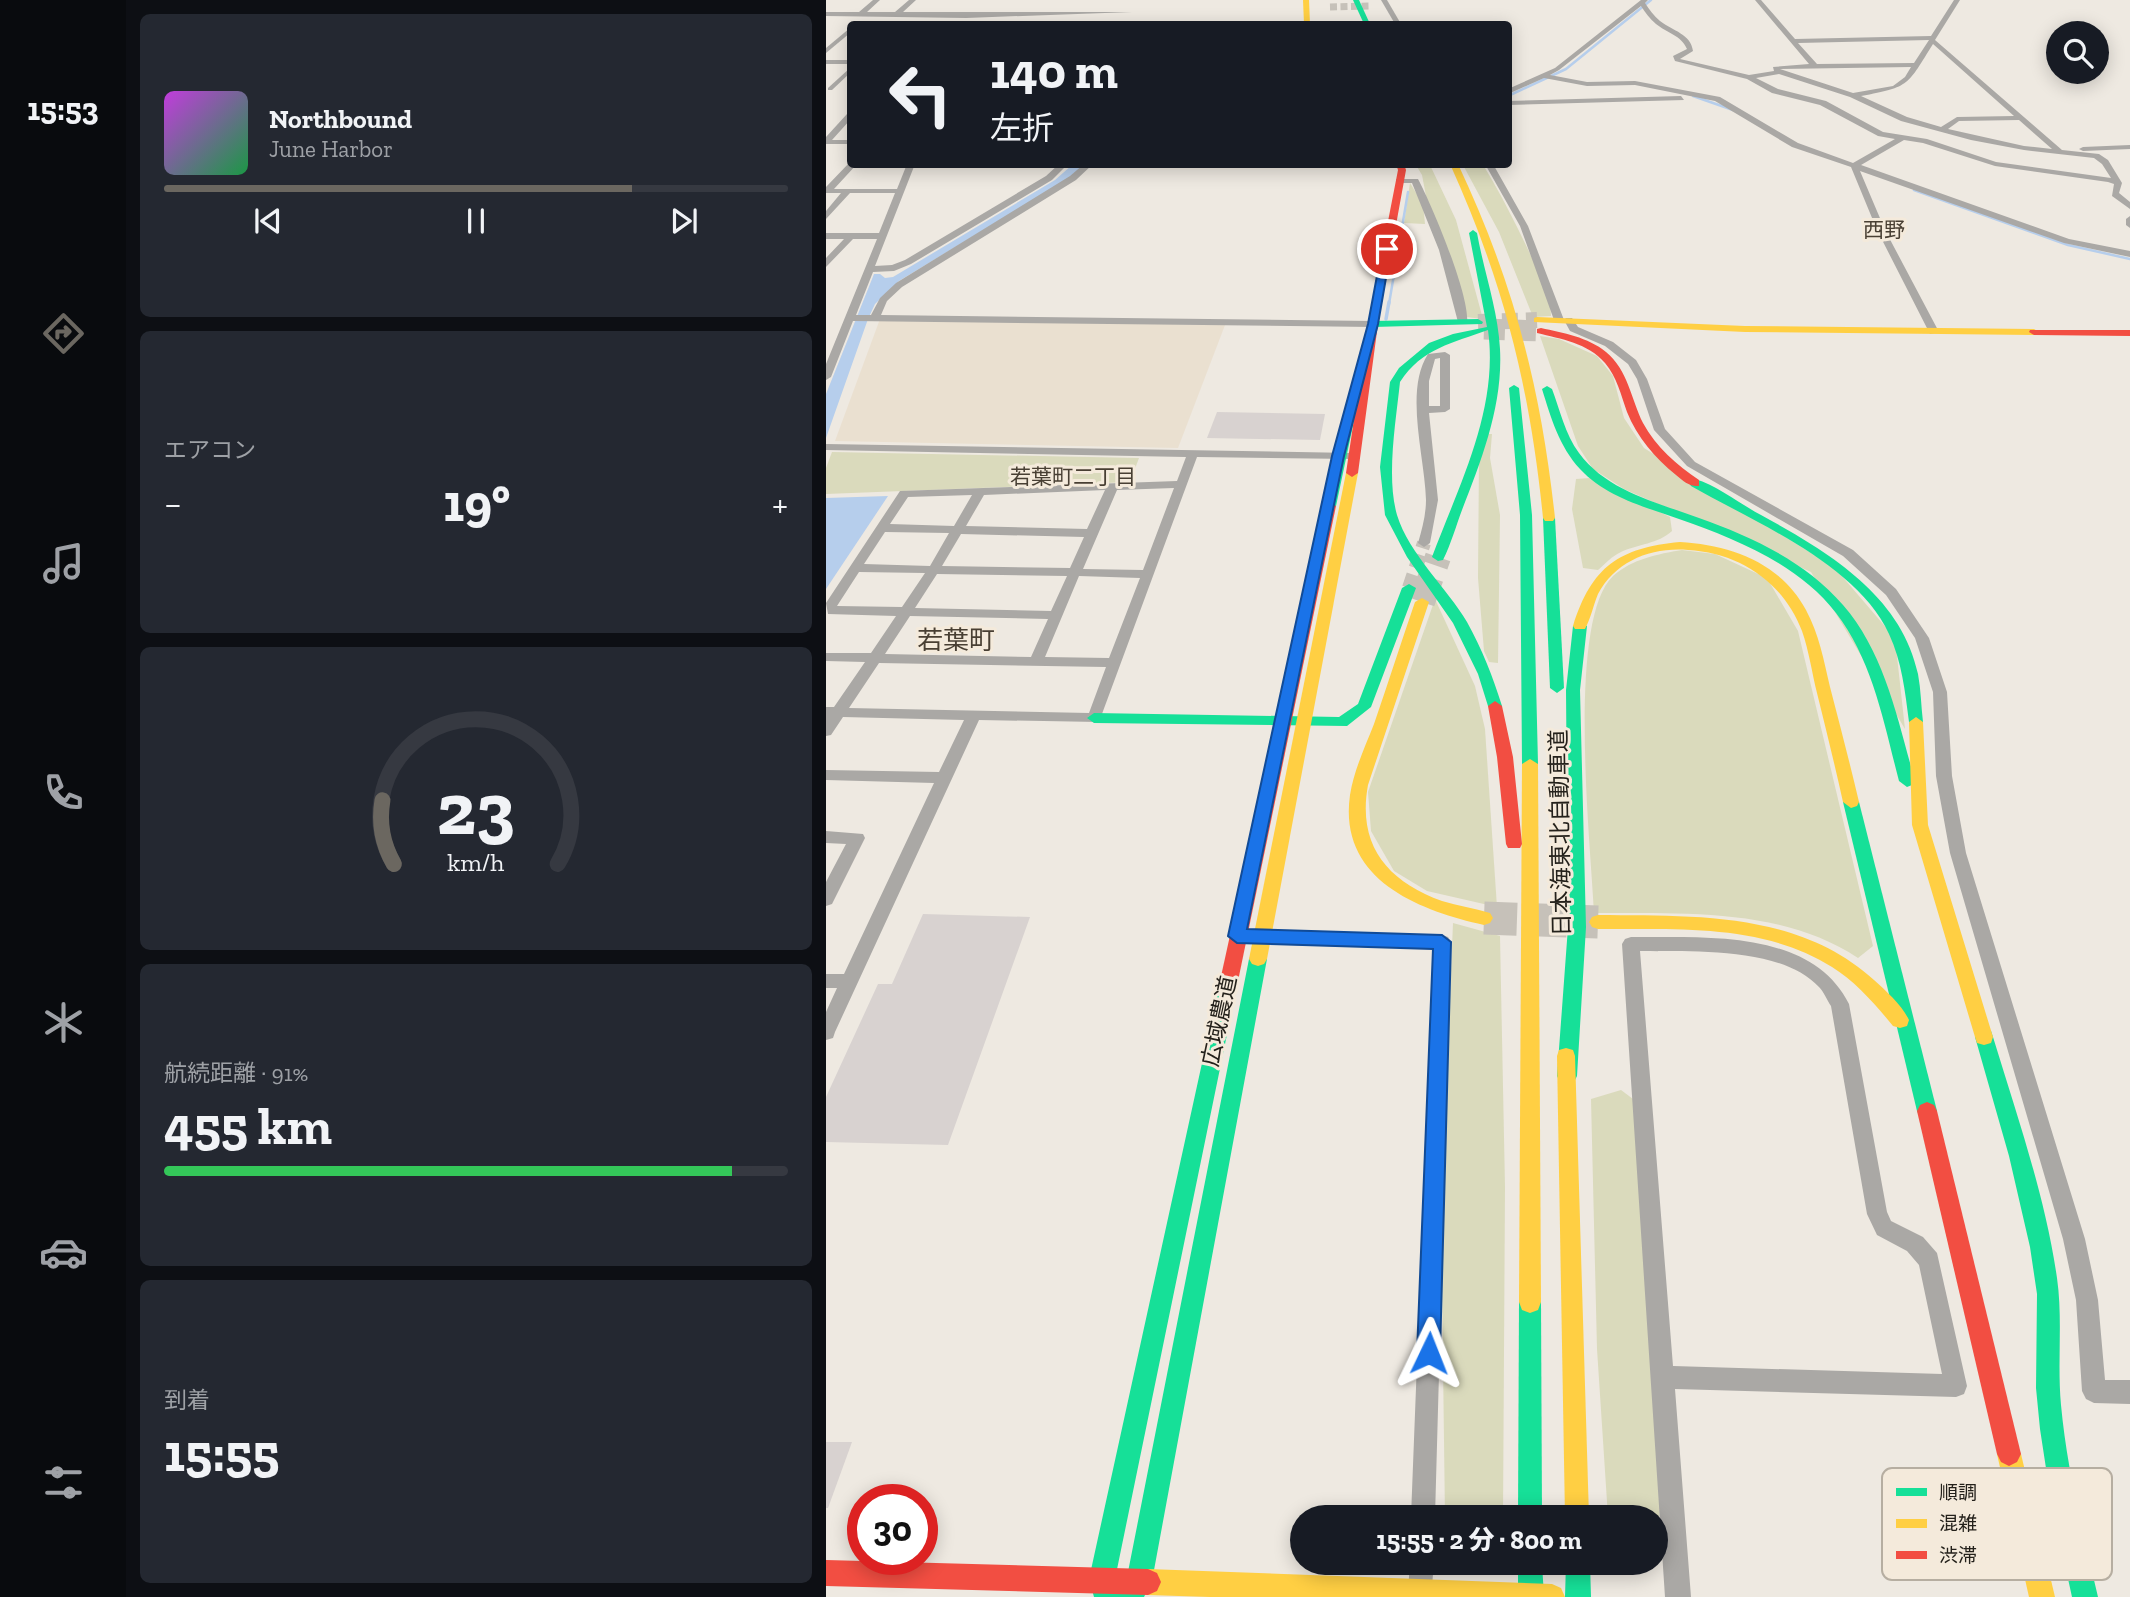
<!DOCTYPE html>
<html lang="ja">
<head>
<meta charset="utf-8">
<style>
  :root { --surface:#171b24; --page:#242831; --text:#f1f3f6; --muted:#9ea1a6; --line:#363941; --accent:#6b6760 }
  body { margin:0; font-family:"Zilla Slab","Noto Sans JP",serif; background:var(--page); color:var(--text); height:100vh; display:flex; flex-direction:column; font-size:26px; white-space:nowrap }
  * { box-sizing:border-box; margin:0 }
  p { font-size:23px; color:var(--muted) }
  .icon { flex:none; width:38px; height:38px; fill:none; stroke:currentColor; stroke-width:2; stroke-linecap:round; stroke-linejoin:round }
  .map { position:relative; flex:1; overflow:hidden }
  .side { display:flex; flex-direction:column; gap:14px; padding:14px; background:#0d0f14; width:700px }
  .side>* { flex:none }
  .top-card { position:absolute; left:21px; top:21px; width:665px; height:147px; border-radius:7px; box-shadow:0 4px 18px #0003; background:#171b24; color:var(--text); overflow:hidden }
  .buttons { position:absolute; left:1220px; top:21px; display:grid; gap:14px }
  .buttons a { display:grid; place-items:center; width:63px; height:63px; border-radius:50%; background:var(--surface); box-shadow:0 4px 18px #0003; font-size:35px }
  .speed { position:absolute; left:21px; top:1484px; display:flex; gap:14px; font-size:35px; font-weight:700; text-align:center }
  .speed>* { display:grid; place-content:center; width:91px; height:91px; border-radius:50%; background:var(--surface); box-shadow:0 4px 18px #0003; line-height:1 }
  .speed .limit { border:10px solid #d22; background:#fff; color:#111 }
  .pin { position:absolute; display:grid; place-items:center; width:60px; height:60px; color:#fff; margin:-30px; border:4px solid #fff; border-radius:50%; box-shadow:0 2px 7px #0007 }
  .me { position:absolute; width:77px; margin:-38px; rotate:2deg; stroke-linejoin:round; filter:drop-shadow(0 0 5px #0008) }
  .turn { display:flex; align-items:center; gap:24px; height:147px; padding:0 28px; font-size:32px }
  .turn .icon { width:91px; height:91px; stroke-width:2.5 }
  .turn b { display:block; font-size:49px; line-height:60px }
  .big { font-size:52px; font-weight:800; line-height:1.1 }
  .side .widget { flex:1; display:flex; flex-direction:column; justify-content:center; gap:10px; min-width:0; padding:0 24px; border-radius:10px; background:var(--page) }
  .side .dial { align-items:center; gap:0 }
  .dial svg { height:182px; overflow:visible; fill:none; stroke:var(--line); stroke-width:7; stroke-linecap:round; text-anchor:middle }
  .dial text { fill:var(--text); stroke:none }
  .song { display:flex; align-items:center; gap:21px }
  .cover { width:84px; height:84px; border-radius:10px; background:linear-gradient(135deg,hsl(290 70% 55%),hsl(140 70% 35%)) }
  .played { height:7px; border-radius:4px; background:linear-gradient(90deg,var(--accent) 75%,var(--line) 75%) }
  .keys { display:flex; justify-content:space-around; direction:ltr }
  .heat { display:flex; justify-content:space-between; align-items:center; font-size:38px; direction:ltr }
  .charge { height:10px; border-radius:5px; background:linear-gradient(90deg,#34c759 91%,var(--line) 0) }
  .trip { position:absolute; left:464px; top:1505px; width:378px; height:70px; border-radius:35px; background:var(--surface); box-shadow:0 4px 18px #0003; font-weight:800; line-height:70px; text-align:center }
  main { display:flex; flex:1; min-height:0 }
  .tab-bar { display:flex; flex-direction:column; width:126px; justify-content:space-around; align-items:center; background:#090b0e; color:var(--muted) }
  .tab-bar .icon { width:49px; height:49px }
  .tab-bar .selected { color:var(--accent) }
  .tab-bar b { font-size:32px; color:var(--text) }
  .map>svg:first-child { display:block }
  .built { fill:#eae0d0 }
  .green { fill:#dadabc }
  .water { fill:#b6ceec }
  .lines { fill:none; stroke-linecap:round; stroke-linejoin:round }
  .stream-far1 { stroke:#b6ceec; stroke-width:2.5 }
  .stream { stroke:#b6ceec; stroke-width:3.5 }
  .building { fill:#d8d2d0 }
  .street-tunnel-far1 { stroke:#c6c1b9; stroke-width:7; stroke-dasharray:7 3.5; stroke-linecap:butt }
  .street-tunnel { stroke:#c6c1b9; stroke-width:14; stroke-dasharray:14 7; stroke-linecap:butt }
  .secondary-tunnel { stroke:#c6c1b9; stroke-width:16; stroke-dasharray:16 8; stroke-linecap:butt }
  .highway-tunnel-far2 { stroke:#c6c1b9; stroke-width:21; stroke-dasharray:21 10; stroke-linecap:butt }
  .highway-tunnel-far1 { stroke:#c6c1b9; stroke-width:26; stroke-dasharray:26 13; stroke-linecap:butt }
  .highway-tunnel { stroke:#c6c1b9; stroke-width:33; stroke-dasharray:33 17; stroke-linecap:butt }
  .street { fill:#aaa8a5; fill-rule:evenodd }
  .fast { fill:#16e098; fill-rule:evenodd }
  .slow { fill:#ffcf43; fill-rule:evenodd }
  .jam { fill:#f24e42; fill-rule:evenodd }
  .route { fill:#1a73e8; stroke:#114b97; stroke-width:2 }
  .labels { text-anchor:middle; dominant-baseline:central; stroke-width:6; stroke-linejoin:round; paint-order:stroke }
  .far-neighbourhood-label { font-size:21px; fill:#483f33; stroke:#f4eadb }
  .street-label { font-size:23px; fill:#24211b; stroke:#f4eadb }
  .quarter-label { font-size:26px; fill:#483f33; stroke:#f4eadb }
  .key { fill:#f4eadb; stroke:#b6aea1; stroke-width:2 }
  .key-label { font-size:19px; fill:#24211b }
</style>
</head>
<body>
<main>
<nav class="tab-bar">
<b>15:53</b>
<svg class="icon selected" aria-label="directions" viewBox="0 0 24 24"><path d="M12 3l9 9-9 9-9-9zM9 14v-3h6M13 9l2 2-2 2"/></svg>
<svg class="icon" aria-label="music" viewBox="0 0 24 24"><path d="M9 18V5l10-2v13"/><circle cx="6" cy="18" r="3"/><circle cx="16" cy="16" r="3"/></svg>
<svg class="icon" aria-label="phone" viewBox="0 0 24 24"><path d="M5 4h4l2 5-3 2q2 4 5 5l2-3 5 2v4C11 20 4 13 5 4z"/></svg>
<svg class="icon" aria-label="climate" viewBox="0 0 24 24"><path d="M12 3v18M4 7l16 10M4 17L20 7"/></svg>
<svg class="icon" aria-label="car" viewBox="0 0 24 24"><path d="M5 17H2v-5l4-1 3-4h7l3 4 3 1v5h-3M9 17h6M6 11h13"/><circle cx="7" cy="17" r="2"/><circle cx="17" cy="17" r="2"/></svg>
<svg class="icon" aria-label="filters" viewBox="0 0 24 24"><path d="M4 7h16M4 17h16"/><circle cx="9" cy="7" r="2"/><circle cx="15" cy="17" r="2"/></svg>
</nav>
<section class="side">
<div class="widget">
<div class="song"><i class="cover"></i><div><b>Northbound</b><p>June Harbor</p></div></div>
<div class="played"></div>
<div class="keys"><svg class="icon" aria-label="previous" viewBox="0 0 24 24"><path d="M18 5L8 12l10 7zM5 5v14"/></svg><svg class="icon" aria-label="pause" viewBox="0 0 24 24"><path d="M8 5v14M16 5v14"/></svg><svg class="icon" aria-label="next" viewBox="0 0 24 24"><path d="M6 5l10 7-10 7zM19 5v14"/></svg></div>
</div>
<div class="widget"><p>エアコン</p>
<div class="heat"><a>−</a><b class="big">19°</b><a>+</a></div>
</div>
<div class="widget dial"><svg viewBox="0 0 100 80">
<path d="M14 69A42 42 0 1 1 86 69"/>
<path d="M14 69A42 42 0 0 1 9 41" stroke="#6b6760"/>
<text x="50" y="56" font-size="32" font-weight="700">23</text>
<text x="50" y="72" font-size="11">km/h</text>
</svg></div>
<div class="widget"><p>航続距離 · 91%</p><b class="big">455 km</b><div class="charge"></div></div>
<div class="widget"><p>到着</p><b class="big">15:55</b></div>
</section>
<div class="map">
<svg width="1304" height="1597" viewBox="0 0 1304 1597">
  <rect width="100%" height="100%" fill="#eee9e1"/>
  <path class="built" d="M54,319l345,6 -47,123 -343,-7z"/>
  <g class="green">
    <path d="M590,165h14l26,55 27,99 -17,-2 -40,-121 -4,-21z"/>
    <path d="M637,165h20c16,24 70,127 68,151l-18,1 -34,-85z"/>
    <path d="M584,183l13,21 2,20 -21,-1z"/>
    <path d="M714,336l19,3 38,17 16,20 11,42 20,30 191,120 60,70 10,91 -94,-157 -187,-83 -31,-20 -15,-23z"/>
    <path d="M660,434h6l-2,24 10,57 -2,148 -9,-1 -5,-11 -6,-73 1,-120z"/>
    <path d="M6,452l307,6 -9,24 -304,12v-26z"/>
    <path d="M764,478l80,39 2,14c-14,13 -34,13 -51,21 -9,4 -16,12 -23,18l-15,-2 -11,-59 4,-30z"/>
    <path d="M856,550l33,4 52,24 31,53 75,315 -15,12c-77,-51 -175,-44 -264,-45 -3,-67 -28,-292 19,-337 19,-17 45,-22 69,-26z"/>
    <path d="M609,599l40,87 10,43 12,178 -70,-16 -33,-20 -23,-40 -3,-39z"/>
    <path d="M627,923l47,13 5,251 -2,330h-58l-4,-309z"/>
    <path d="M795,1090l16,12 24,384 -4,75 -1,-44h-48l-11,-168 -6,-250z"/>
  </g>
  <g class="water">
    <path d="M246,165h12l-18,15 -167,101 -24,23 -7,15 -42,119v-44l48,-120h6l5,4 8,-1 162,-97z"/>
    <path d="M62,496l-62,93v-91z"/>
  </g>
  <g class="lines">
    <g class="stream-far1">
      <path d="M682,96l58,-27 85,-69"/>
      <path d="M867,96l40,14"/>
      <path d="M1088,190l154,55 62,14"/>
      <path d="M563,304l19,-112"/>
    </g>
    <path class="stream" d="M560,319l3,-17"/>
  </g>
  <g class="building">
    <path d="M391,412l108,2 -5,26 -113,-2z"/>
    <path d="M97,914l107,3 -82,228 -122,-3v-45l52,-113h14z"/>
    <path d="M0,1442h26l-24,66h-2z"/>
  </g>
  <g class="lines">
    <path class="street-tunnel-far1" d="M504,7l42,-1"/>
    <path class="street-tunnel" d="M583,588l15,-45"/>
    <path class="secondary-tunnel" d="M652,322l59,-2"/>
    <path class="highway-tunnel-far2" d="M658,329l57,2"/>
    <path class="highway-tunnel-far1" d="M596,602l16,-45"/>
    <path class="highway-tunnel" d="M658,918l114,4"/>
    <g class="street">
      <path d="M47,0h7l-13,12h28l14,-12h7l-13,12h229l-166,6 -140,-2v-4h33z"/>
      <path d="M555,0h6l14,24h-6z"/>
      <path d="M815,0h7l-3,3c4,6 9,13 15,18 13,10 31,13 33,30l-13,8 69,16 25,-4 -1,-4 36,-3 -54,-64h6l34,39 136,-3 23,-36h6l-25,40 127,110 37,4 9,6 14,23 -3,10 11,9v7l-18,-13 2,-12 -6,-2 -113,-16 -72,-23 -19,-3 -43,25 208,74 61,12v6l-66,-14 -204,-72 25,59 54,102 -9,2 -53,-104 -26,-63 -59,-20 -77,-46 -80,-16 -48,1 -43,-8 -36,16v-5l47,-21zM815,6c4,6 9,13 15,18 11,9 25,11 31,25l-14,7 2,5 72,18 25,14 48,12 58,31 17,3 -42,24 -55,-20 -78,-46 -85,-16 -48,1 -37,-7 9,-5zM1103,40l-15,23 -97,1 -19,-21zM1107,44l81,72 -57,1 -16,10 -34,-10 -46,-21c50,-9 46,-11 72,-52zM1085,67l-6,10 -12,9 -40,7 -73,-24zM953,74l71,23 51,24 70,19 53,10 70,8 8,6 9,14 -115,-16 -69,-23 -44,-7 -57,-31 -48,-12 -22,-11zM1193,120l33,29 -28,-3 -76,-17 11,-8z"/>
      <path d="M24,28v5l-24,20v-5z"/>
      <rect x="0" y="60" width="24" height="4"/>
      <path d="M24,68v5l-18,17h-4v-2z"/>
      <path d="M855,96l3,4 -176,5v-4z"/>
      <path d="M21,114h3v6l-18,20h18v4h-24v-7z"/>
      <path d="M1304,145v4l-47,2 -4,-2 4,-2z"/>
      <path d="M24,162v2h7l-23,25h63l10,-25h8l-40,102 17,-1 13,-5 141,-84 13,-12h9l-16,16 -141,84 -17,7 -21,1 -17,43h15l9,-17 16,-15 174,-107 14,-12h9l-17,16 -174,107 -15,14 -6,14 492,6 5,3 -5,3 -520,-6 -22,56 -5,3v-16l51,-125h-24l-27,28v-9l18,-19h-18v-6h53l16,-40h-45l-24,26v-8l15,-18h-15v-6z"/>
      <path d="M659,164h8l35,62 36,94 -2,2 -8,-2 -34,-94z"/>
      <path d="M570,179h22c14,26 53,119 49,145l-9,-2 -19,-72 -27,-67h-16z"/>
      <path d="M1304,216v12l-4,-3v-6z"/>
      <path d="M740,318h6l6,9 35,15 23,18 11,19 18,50 30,33 158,88 43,39 33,49 18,54 5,84 14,77 119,386 13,61 7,80h25v24l-36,-1 -8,-4 -4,-8 -6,-91 -13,-61 -113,-386 -14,-77 -3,-84 -18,-54 -29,-43 -43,-39 -156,-90 -33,-36 -17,-51 -9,-15 -23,-18 -35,-15 -6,-11z"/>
      <path d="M619,352l5,3v54l-5,3 -16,1 9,87 -8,43 -6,4 -6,-4c4,-14 8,-28 8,-43 -1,-43 -22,-109 2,-146zM614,358v48h-11v-25l6,-22z"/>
      <path d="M0,444l527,9 6,3 -6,3 -156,-2 -98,265 -120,-2 -144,312 -2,6 -7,2v-28l11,-24h-11v-14h18l90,-191 -108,-3v-10l113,2 25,-52 -121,-3 -12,18 -5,1v-29h8l31,-45 -39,-1v-8h45l25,-37 -68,-2 -2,-11 74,-112 277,-10 9,-24 -360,-7zM348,488l-31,82 -60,-1 34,-79zM279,490l-18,39 -121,-3 18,-31zM146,495l-18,31 -64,-2 18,-27zM59,532l64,1 -19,33 -66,-2zM135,534l123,3 -14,31 -128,-2zM33,572l66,1 -23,34 -65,-1zM111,574l130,2 -16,35 -136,-3zM253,576l61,2 -31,80 -64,-1zM84,616l138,3 -17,38 -146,-3zM53,663l227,4 -17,46 -240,-5z"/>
      <path d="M0,831l37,3 2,4 -33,66 -6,2v-24l20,-38 -20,-1z"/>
      <path d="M427,930l189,5 6,2 3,5 -16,575h-24l22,-568 -180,-5 -6,-2 -3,-5 3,-5z"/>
      <path d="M805,937c72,1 180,-9 218,67l38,208 4,9 32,16 14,16 30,133 -3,8 -8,3 -281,-8 16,208h-26l-43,-653 3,-5zM814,951c53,1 140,-5 179,36 5,5 8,13 12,19l36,208 10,21 30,16 12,14 23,109 -269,-8z"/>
      <path d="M584,1563h24l-3,34h-20l-3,-6z"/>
    </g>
    <g class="fast">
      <path d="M527,0h6l11,24h-6z"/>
      <path d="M647,230l4,3c7,39 21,77 23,116 3,56 -18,110 -38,161 -6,16 -11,34 -19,50l-5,1 -6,-4c27,-72 67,-148 56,-227 -35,13 -66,18 -88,52 -4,39 -14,95 -3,133 12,39 50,73 70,107 15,27 26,55 35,84l-7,5 -7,-5 -10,-32 -25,-51 -46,-66 -22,-42 -5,-48 10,-85 9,-14 30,-25 24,-9 34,-7 -18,-94z"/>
      <path d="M652,319l5,3 -1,2 -109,3 -5,-3 5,-3z"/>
      <path d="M688,385l5,3 13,127 6,249 -8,5 -8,-5 -2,-249 -11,-127z"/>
      <path d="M721,386l5,3c8,21 13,45 27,64 28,38 77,49 120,65 53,19 106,43 144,87 42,48 55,116 72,176l-3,4 -5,2 -8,-6c-15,-57 -26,-120 -63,-168 -38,-49 -100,-74 -157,-94 -34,-12 -73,-22 -99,-50 -21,-23 -29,-51 -38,-80z"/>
      <path d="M523,413l6,3 -19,90 -6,4 -6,-4 19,-90z"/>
      <path d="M869,479c23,7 45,25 66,36 65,36 140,79 157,159 3,16 3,32 5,48l-2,4h-10l-2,-4c-4,-31 -7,-60 -20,-88 -32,-70 -135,-112 -198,-148l-2,-3z"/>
      <path d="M723,514l6,4 9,170 -7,5 -7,-5 -7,-170z"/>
      <path d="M583,584l7,4 -45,119 -24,19 -253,-3 -7,-5 7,-5 245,4 19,-13 44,-116z"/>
      <path d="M754,622l7,4 -7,64 6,237 -9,149 -3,6 -7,2 -7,-2 -3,-6 11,-149 -2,-237 7,-64z"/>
      <path d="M1025,796l8,6 78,309 -3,6 -7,3 -7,-3 -3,-6 -74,-309z"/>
      <path d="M432,952l6,2 3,5 -115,622 -8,16h-50l-5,-18 131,-598 3,-5 6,-2 6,2 3,5 -123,598 4,14 8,-16 122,-618 3,-5z"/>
      <path d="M1158,1029l7,2 2,6c24,79 52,158 64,241 6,42 0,84 4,127 6,65 22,128 37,192h-26l-21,-96 -11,-72 -4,-41 1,-94 -7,-47 -21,-91 -34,-119 2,-6z"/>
      <path d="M704,1291l8,3 3,8 1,215h-24l1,-215 3,-8z"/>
      <path d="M692,1563h24l2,34h-26z"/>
      <path d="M740,1563h24l1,34h-26z"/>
    </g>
    <g class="slow">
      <path d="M477,0h6l1,24h-6z"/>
      <path d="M624,164h8c56,119 83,224 97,354l-2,3h-8l-2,-3c-13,-130 -39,-235 -93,-354z"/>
      <path d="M711,317l208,9 289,3 5,3 -5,3 -289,-3 -211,-10v-4z"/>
      <path d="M526,469l6,4 -91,486 -3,5 -6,2 -6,-2 -3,-5 97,-486z"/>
      <path d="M854,542c51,3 101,21 126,68 13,24 18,51 24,77 10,38 20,77 29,115l-2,4 -6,2 -8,-6c-8,-36 -17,-73 -26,-109 -5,-20 -8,-42 -15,-62 -19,-49 -62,-78 -114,-81 -37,-3 -72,11 -90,44 -5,12 -7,24 -13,35h-10l-2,-3c19,-60 46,-78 107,-84z"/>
      <path d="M596,598l7,4 -61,183c-11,60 19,96 74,116 16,5 32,7 48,12l3,5 -3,5 -6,2c-67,-15 -146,-46 -134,-130 4,-25 15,-48 24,-71 14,-41 27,-81 41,-122z"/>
      <path d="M1090,717l7,5 5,103 65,212 -2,6 -7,2 -7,-2 -2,-6 -63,-212 -3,-103z"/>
      <path d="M704,759l8,5 3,538 -3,8 -8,3 -8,-3 -3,-8 3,-538z"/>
      <path d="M772,915c95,1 200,-4 276,65 12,11 28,25 35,40l-2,6 -7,2 -7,-2c-18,-22 -37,-44 -61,-59 -70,-44 -156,-37 -234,-38l-6,-2 -3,-5 3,-5z"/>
      <path d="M740,1048l7,2 2,6 14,461h-24l-8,-461 2,-6z"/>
      <path d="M1183,1442l8,4 4,8 34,143h-26l-32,-143 4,-8z"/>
      <path d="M322,1569l404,15 9,4 4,9h-355l-62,-2 -9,-4 -4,-9 4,-9z"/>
    </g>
    <g class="jam">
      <path d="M570,164h8l2,6 -28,154 -20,149 -6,4 -6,-4 22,-149 30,-154z"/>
      <path d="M715,328c22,5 47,9 65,24 22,18 25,47 37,71 13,24 34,42 56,57v6c-9,1 -16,-5 -23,-11 -21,-17 -39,-38 -49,-63 -6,-17 -10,-35 -22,-49 -17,-20 -44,-24 -68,-30v-4z"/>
      <path d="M1204,330h100v6l-96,-1 -5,-3z"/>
      <path d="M504,502l6,4 -98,475 -3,5 -6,2 -6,-2 -3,-5 104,-475z"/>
      <path d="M669,701l7,5 11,51 9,87 -2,4h-12l-2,-4 -9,-87 -9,-51z"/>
      <path d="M1101,1102l7,3 3,6 84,343 -4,8 -8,4 -8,-4 -4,-8 -80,-343 3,-6z"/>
      <path d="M0,1560l322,9 9,4 4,9 -4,9 -9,4 -322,-9z"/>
    </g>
  </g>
  <path class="route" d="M561,246l4,3 -13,75 -34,132 -97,473 195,6 9,7 -11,411 -3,8 -8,3 -9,-3 -3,-8 16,-404 -196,-6 -9,-7 104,-480 36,-132 14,-75z"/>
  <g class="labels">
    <g class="far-neighbourhood-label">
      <text x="1058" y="229">西野</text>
      <text x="247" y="476">若葉町二丁目</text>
    </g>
    <g class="street-label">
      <text transform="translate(734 833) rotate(-91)">日本海東北自動車道</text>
      <text transform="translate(393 1021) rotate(-78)">広域農道</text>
    </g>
    <g class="quarter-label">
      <text x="130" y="640">若葉町</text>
    </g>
  </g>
  <rect x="1056" y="1468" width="230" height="112" rx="10" class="key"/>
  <rect x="1070" y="1488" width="31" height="8" fill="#16e098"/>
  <rect x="1070" y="1519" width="31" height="9" fill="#ffcf43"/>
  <rect x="1070" y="1551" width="31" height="8" fill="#f24e42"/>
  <g class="key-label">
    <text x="1113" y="1499">順調</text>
    <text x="1113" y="1530">混雑</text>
    <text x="1113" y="1562">渋滞</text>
  </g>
</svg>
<div class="buttons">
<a><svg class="icon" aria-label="search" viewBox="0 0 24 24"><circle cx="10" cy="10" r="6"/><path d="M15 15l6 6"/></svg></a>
</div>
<div class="speed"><div class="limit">30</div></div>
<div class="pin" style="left:561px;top:249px;background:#d93025"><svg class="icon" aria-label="arrive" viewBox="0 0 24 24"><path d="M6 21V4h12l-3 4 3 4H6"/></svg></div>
<svg class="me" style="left:603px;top:1353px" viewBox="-20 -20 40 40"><path d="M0-17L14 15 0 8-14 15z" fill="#1a73e8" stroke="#fff" stroke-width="4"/></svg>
<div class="trip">15:55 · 2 分 · 800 m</div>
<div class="top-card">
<div class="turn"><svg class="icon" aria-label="left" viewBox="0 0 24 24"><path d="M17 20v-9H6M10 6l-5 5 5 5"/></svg><div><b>140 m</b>左折</div></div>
</div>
</div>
</main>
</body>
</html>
